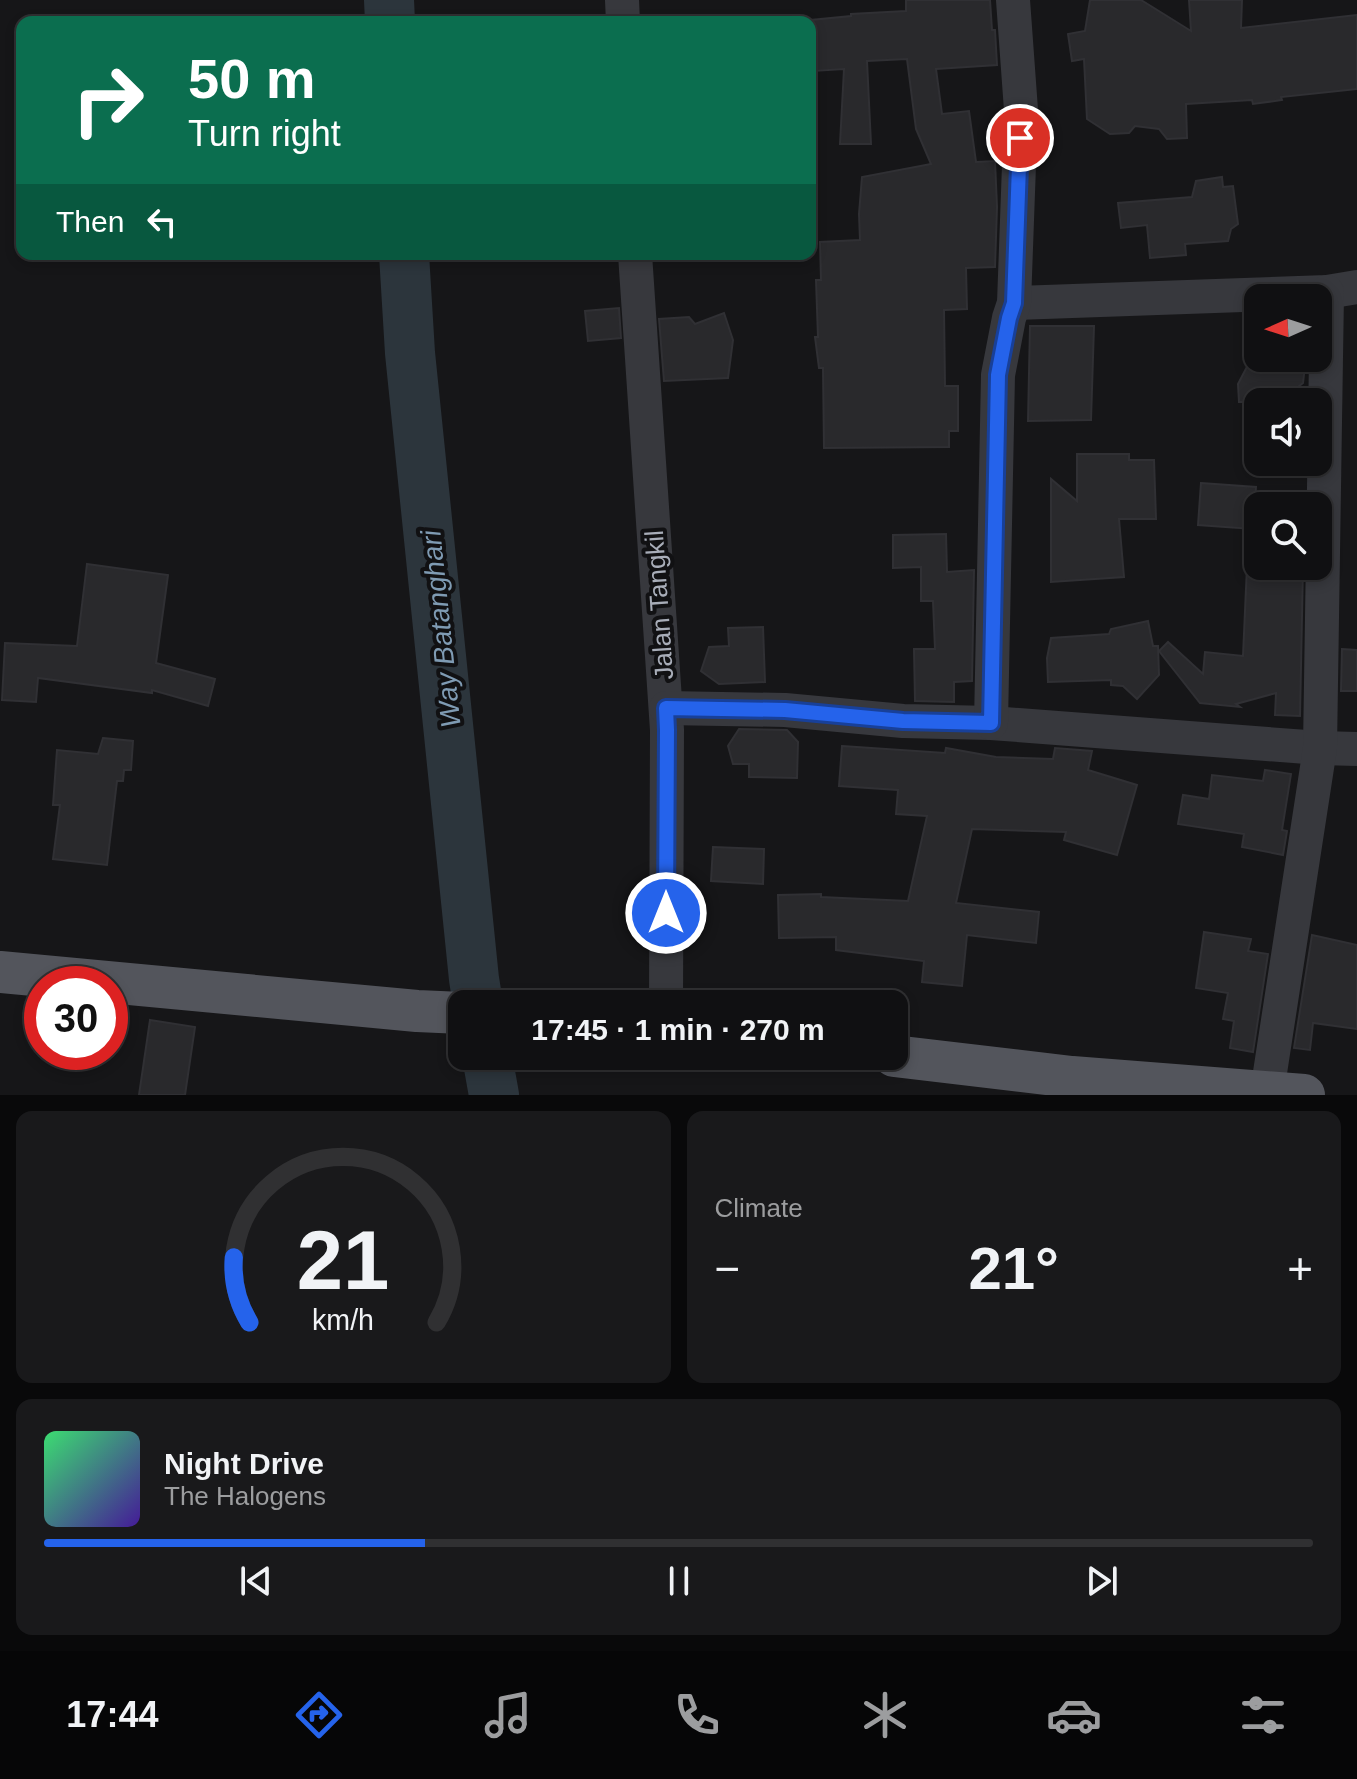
<!DOCTYPE html>
<html lang="en">
<head>
<meta charset="utf-8">
<style>
  :root { --surface:#101012; --page:#19191b; --text:#f1f3f6; --muted:#9c9d9f; --line:#303032; --accent:#2563eb }
  body { margin:0; font-family:Arial,sans-serif; background:var(--page); color:var(--text); height:100vh; display:flex; flex-direction:column; font-size:30px; white-space:nowrap }
  * { box-sizing:border-box; margin:0 }
  p { font-size:26px; color:var(--muted) }
  .icon { flex:none; width:44px; height:44px; fill:none; stroke:currentColor; stroke-width:2; stroke-linecap:round; stroke-linejoin:round }
  .map { position:relative; height:1095px; overflow:hidden }
  .sheet { display:flex; flex-direction:column; gap:16px; padding:16px; background:#09090a; flex:1 }
  .sheet>* { flex:none }
  .guide { position:absolute; left:16px; top:16px; width:800px; height:244px; border-radius:16px; box-shadow:0 4px 12px #0003,0 0 0 2px var(--line); background:#0b6e4f; color:#fff; overflow:hidden }
  .needle { width:52px; rotate:267deg }
  .controls { position:absolute; left:1244px; top:284px; display:grid; gap:16px }
  .controls a { display:grid; place-items:center; width:88px; height:88px; border-radius:16px; background:var(--surface); box-shadow:0 4px 12px #0003,0 0 0 2px var(--line); font-size:40px }
  .speed { position:absolute; left:24px; top:966px; display:flex; gap:16px; font-size:40px; font-weight:700; text-align:center }
  .speed>* { display:grid; place-content:center; width:104px; height:104px; border-radius:50%; background:var(--surface); box-shadow:0 4px 12px #0003,0 0 0 2px var(--line); line-height:1 }
  .speed .limit { border:12px solid #d22; background:#fff; color:#111 }
  .pin { position:absolute; display:grid; place-items:center; width:68px; height:68px; color:#fff; margin:-34px; border:4px solid #fff; border-radius:50%; box-shadow:0 2px 8px #0007 }
  .me { position:absolute; width:88px; margin:-44px; rotate:0deg; stroke-linejoin:round; filter:drop-shadow(0 0 6px #0008) }
  .turn { display:flex; align-items:center; gap:28px; height:168px; padding:0 40px; font-size:36px }
  .turn .icon { width:104px; height:104px; stroke-width:2.5 }
  .turn b { display:block; font-size:56px; line-height:68px }
  .then { display:flex; align-items:center; height:76px; padding:0 40px; background:#0003; gap:16px; font-size:30px }
  .big { font-size:60px; font-weight:700; line-height:1.1 }
  .sheet .tile { flex:1; display:flex; flex-direction:column; justify-content:center; gap:12px; min-width:0; padding:0 28px; border-radius:16px; background:var(--page) }
  .sheet .dial { align-items:center; gap:0 }
  .dial svg { height:208px; overflow:visible; fill:none; stroke:var(--line); stroke-width:7; stroke-linecap:round; text-anchor:middle }
  .dial text { fill:var(--text); stroke:none }
  .song { display:flex; align-items:center; gap:24px }
  .cover { width:96px; height:96px; border-radius:12px; background:linear-gradient(135deg,hsl(140 70% 55%),hsl(260 70% 35%)) }
  .played { height:8px; border-radius:4px; background:linear-gradient(90deg,var(--accent) 30%,var(--line) 30%) }
  .keys { display:flex; justify-content:space-around; direction:ltr }
  .heat { display:flex; justify-content:space-between; align-items:center; font-size:44px; direction:ltr }
  .sheet .tiles { flex:1; display:grid; gap:16px; grid-template-columns:1fr 1fr }
  .tile:last-child { grid-column:span 2 }
  .trip { position:absolute; left:448px; top:990px; width:460px; height:80px; border-radius:16px; background:var(--surface); box-shadow:0 4px 12px #0003,0 0 0 2px var(--line); font-weight:700; line-height:80px; text-align:center }
  .menu { display:flex; height:128px; justify-content:space-around; align-items:center; background:#060607; color:var(--muted) }
  .menu .icon { width:56px; height:56px }
  .menu .on { color:var(--accent) }
  .menu b { font-size:36px; color:var(--text) }
  .map>svg:first-child { display:block }
  .lines { fill:none; stroke-linecap:round; stroke-linejoin:round }
  .river { stroke:#2c353c; stroke-width:50 }
  .building { fill:#29292c; stroke:#303034; stroke-width:2 }
  .minor { stroke:#37383d; stroke-width:34 }
  .major { stroke:#53555c; stroke-width:42 }
  .route-casing { stroke:#184099; stroke-width:20 }
  .route { stroke:#2563eb; stroke-width:14 }
  .labels { text-anchor:middle; dominant-baseline:central; stroke-width:8; stroke-linejoin:round; paint-order:stroke }
  .street-label { font-size:26px; fill:#a8adb8; stroke:#111113 }
  .water-label { font-size:28px; font-style:italic; fill:#7f9bb3; stroke:#111113 }
</style>
</head>
<body>
<div class="map">
<svg width="1357" height="1095" viewBox="0 0 1357 1095">
  <rect width="100%" height="100%" fill="#161618"/>
  <g class="lines">
    <g class="river">
      <path d="M389,0l1,22"/>
      <path d="M404,254l6,99 64,626 4,25"/>
      <path d="M487,1056l7,39"/>
    </g>
  </g>
  <g class="building">
    <path d="M906,0h84l2,30h3l2,35 -61,4 6,45 27,-3 7,51 19,-1 2,46 -2,60 -29,1 1,41 -23,1 1,76h13v45h-9v16l-125,1 -1,-80h-4l-4,-31h3l-2,-57h5l-1,-38 40,-2 -1,-26 3,-37 69,-13 -15,-35 -9,-70 -40,2 4,83h-31l4,-75 -31,2 -2,-51 40,-4v-2l55,-3z"/>
    <path d="M1090,0h51l50,31 -2,-31h53l-1,28 116,-13v74l-76,8 1,3 -29,4 -1,-4 -66,4 1,34 -20,1 -8,-10 -24,-3 -6,7 -19,1 -23,-15 -3,-60 -12,2 -4,-27 17,-3z"/>
    <path d="M1222,177l1,10 10,-1 5,38 -7,5 -3,12 -43,3 1,11 -36,3 -3,-33 -26,3 -3,-25 74,-6 4,-16z"/>
    <path d="M619,308l2,30 -33,3 -3,-30z"/>
    <path d="M724,313l9,27 -5,38 -64,3 -5,-62 30,-2 6,7z"/>
    <path d="M1030,326h64l-3,94 -63,1z"/>
    <path d="M1251,359l54,7 -2,17 -5,4 -2,15h-57l-1,-18z"/>
    <path d="M1077,454h52v6h25l2,59h-37l5,58 -73,5v-103l26,22z"/>
    <path d="M1201,483l55,4 -3,42 -55,-4z"/>
    <path d="M946,534l1,38 27,-2 -2,111 -18,1v20l-39,-1 -1,-52h21l-2,-48h-12v-34l-28,1v-33z"/>
    <path d="M87,564l81,11 -12,88 59,16 -7,27 -56,-16v3l-114,-15 -2,24 -34,-2 3,-57 72,3z"/>
    <path d="M1247,566h56l-3,150 -25,-1 1,-22 -40,11 4,3 -40,-4 -41,-52 9,-9 35,32 2,-22 38,4z"/>
    <path d="M1148,621l5,25h5l1,29 -22,24 -14,-13 -12,-1v-5l-63,2 -1,-24 4,-20 58,-4 2,-5z"/>
    <path d="M763,627l2,55 -46,2 -18,-13 8,-24 20,-1 -1,-18z"/>
    <path d="M1342,649l15,1v41h-16z"/>
    <path d="M739,729l48,1 11,12 -1,36 -48,-1v-13h-16l-5,-18z"/>
    <path d="M103,738l30,3 -2,29h-7l-1,11h-6l-10,84 -54,-6 7,-54h-7l4,-55 41,4z"/>
    <path d="M842,746l103,7 1,-5 50,9 57,2 2,-11 37,3 -4,19 49,15 -20,70 -53,-15 2,-8 -94,-3 -16,74 83,9 -3,31 -69,-8 -5,51 -40,-4 2,-21 -88,-11v-13l-57,1 -1,-43 43,-1v3l87,4 19,-85 -31,-2 2,-24 -59,-4z"/>
    <path d="M1265,770l26,4 -9,56 5,1 -4,24 -41,-8 2,-13 -66,-10 5,-29 26,4 3,-24 51,6z"/>
    <path d="M713,847l51,2 -1,35 -52,-3z"/>
    <path d="M1204,932l47,7 -3,12 20,3 -15,98 -23,-4 4,-27 -11,-2 5,-26 -32,-5z"/>
    <path d="M1312,935l45,10v84l-44,-6 -3,27 -16,-2z"/>
    <path d="M150,1020l45,7 -10,68h-46z"/>
  </g>
  <g class="lines">
    <g class="minor">
      <path d="M622,0l1,22"/>
      <path d="M635,254l32,476 -1,274"/>
      <path d="M1014,303l313,-11 30,-5"/>
      <path d="M666,708l119,2 118,11 88,2 329,25 37,1"/>
      <path d="M991,723l7,-348 11,-57 5,-15 7,-193 -8,-110"/>
      <path d="M1267,1092l53,-344 7,-456"/>
    </g>
    <g class="major">
      <path d="M0,972l417,39 45,2"/>
      <path d="M894,1056l178,21 232,18"/>
    </g>
  </g>
  <g class="lines">
    <g class="route-casing">
      <path id="route" d="M666,913l1,-183 -1,-22 119,2 118,11 88,2 7,-348 11,-57 5,-15 6,-165"/>
    </g>
    <use href="#route" class="route"/>
  </g>
  <g class="labels">
    <g class="street-label">
      <text transform="translate(659 605) rotate(-94)">Jalan Tangkil</text>
    </g>
    <g class="water-label">
      <text transform="translate(441 629) rotate(-96)">Way Batanghari</text>
    </g>
  </g>
</svg>
<div class="controls">
<a><svg class="needle" viewBox="-14 -14 28 28"><path d="M0-13l5 13h-10z" fill="#e53935"/><path d="M0 13l5-13h-10z" fill="#9c9d9f"/></svg></a>
<a><svg class="icon" aria-label="sound" viewBox="0 0 24 24"><path d="M4 9h4l5-4v14l-5-4H4zM17 9q2 3 0 6"/></svg></a>
<a><svg class="icon" aria-label="search" viewBox="0 0 24 24"><circle cx="10" cy="10" r="6"/><path d="M15 15l6 6"/></svg></a>
</div>
<div class="speed"><div class="limit">30</div></div>
<div class="pin" style="left:1020px;top:138px;background:#d93025"><svg class="icon" aria-label="arrive" viewBox="0 0 24 24"><path d="M6 21V4h12l-3 4 3 4H6"/></svg></div>
<svg class="me" style="left:666px;top:913px" viewBox="-20 -20 40 40"><circle r="17" fill="#2563eb" stroke="#fff" stroke-width="3"/><path d="M0-11L8 9 0 5-8 9z" fill="#fff"/></svg>
<div class="trip">17:45 · 1 min · 270 m</div>
<div class="guide">
<div class="turn"><svg class="icon" aria-label="right" viewBox="0 0 24 24"><path d="M7 20v-9h11M14 6l5 5-5 5"/></svg><div><b>50 m</b>Turn right</div></div>
<div class="then">Then<svg class="icon" aria-label="left" viewBox="0 0 24 24"><path d="M17 20v-9H6M10 6l-5 5 5 5"/></svg></div>
</div>
</div>
<section class="sheet">
<div class="tiles">
<div class="tile dial"><svg viewBox="0 0 100 80">
<path d="M14 69A42 42 0 1 1 86 69"/>
<path d="M14 69A42 42 0 0 1 8 44" stroke="#2563eb"/>
<text x="50" y="56" font-size="32" font-weight="700">21</text>
<text x="50" y="72" font-size="11">km/h</text>
</svg></div>
<div class="tile"><p>Climate</p>
<div class="heat"><a>−</a><b class="big">21°</b><a>+</a></div>
</div>
<div class="tile">
<div class="song"><i class="cover"></i><div><b>Night Drive</b><p>The Halogens</p></div></div>
<div class="played"></div>
<div class="keys"><svg class="icon" aria-label="previous" viewBox="0 0 24 24"><path d="M18 5L8 12l10 7zM5 5v14"/></svg><svg class="icon" aria-label="pause" viewBox="0 0 24 24"><path d="M8 5v14M16 5v14"/></svg><svg class="icon" aria-label="next" viewBox="0 0 24 24"><path d="M6 5l10 7-10 7zM19 5v14"/></svg></div>
</div>
</div>
</section>
<nav class="menu">
<b>17:44</b>
<svg class="icon on" aria-label="directions" viewBox="0 0 24 24"><path d="M12 3l9 9-9 9-9-9zM9 14v-3h6M13 9l2 2-2 2"/></svg>
<svg class="icon" aria-label="music" viewBox="0 0 24 24"><path d="M9 18V5l10-2v13"/><circle cx="6" cy="18" r="3"/><circle cx="16" cy="16" r="3"/></svg>
<svg class="icon" aria-label="phone" viewBox="0 0 24 24"><path d="M5 4h4l2 5-3 2q2 4 5 5l2-3 5 2v4C11 20 4 13 5 4z"/></svg>
<svg class="icon" aria-label="climate" viewBox="0 0 24 24"><path d="M12 3v18M4 7l16 10M4 17L20 7"/></svg>
<svg class="icon" aria-label="car" viewBox="0 0 24 24"><path d="M5 17H2v-5l4-1 3-4h7l3 4 3 1v5h-3M9 17h6M6 11h13"/><circle cx="7" cy="17" r="2"/><circle cx="17" cy="17" r="2"/></svg>
<svg class="icon" aria-label="filters" viewBox="0 0 24 24"><path d="M4 7h16M4 17h16"/><circle cx="9" cy="7" r="2"/><circle cx="15" cy="17" r="2"/></svg>
</nav>
</body>
</html>
